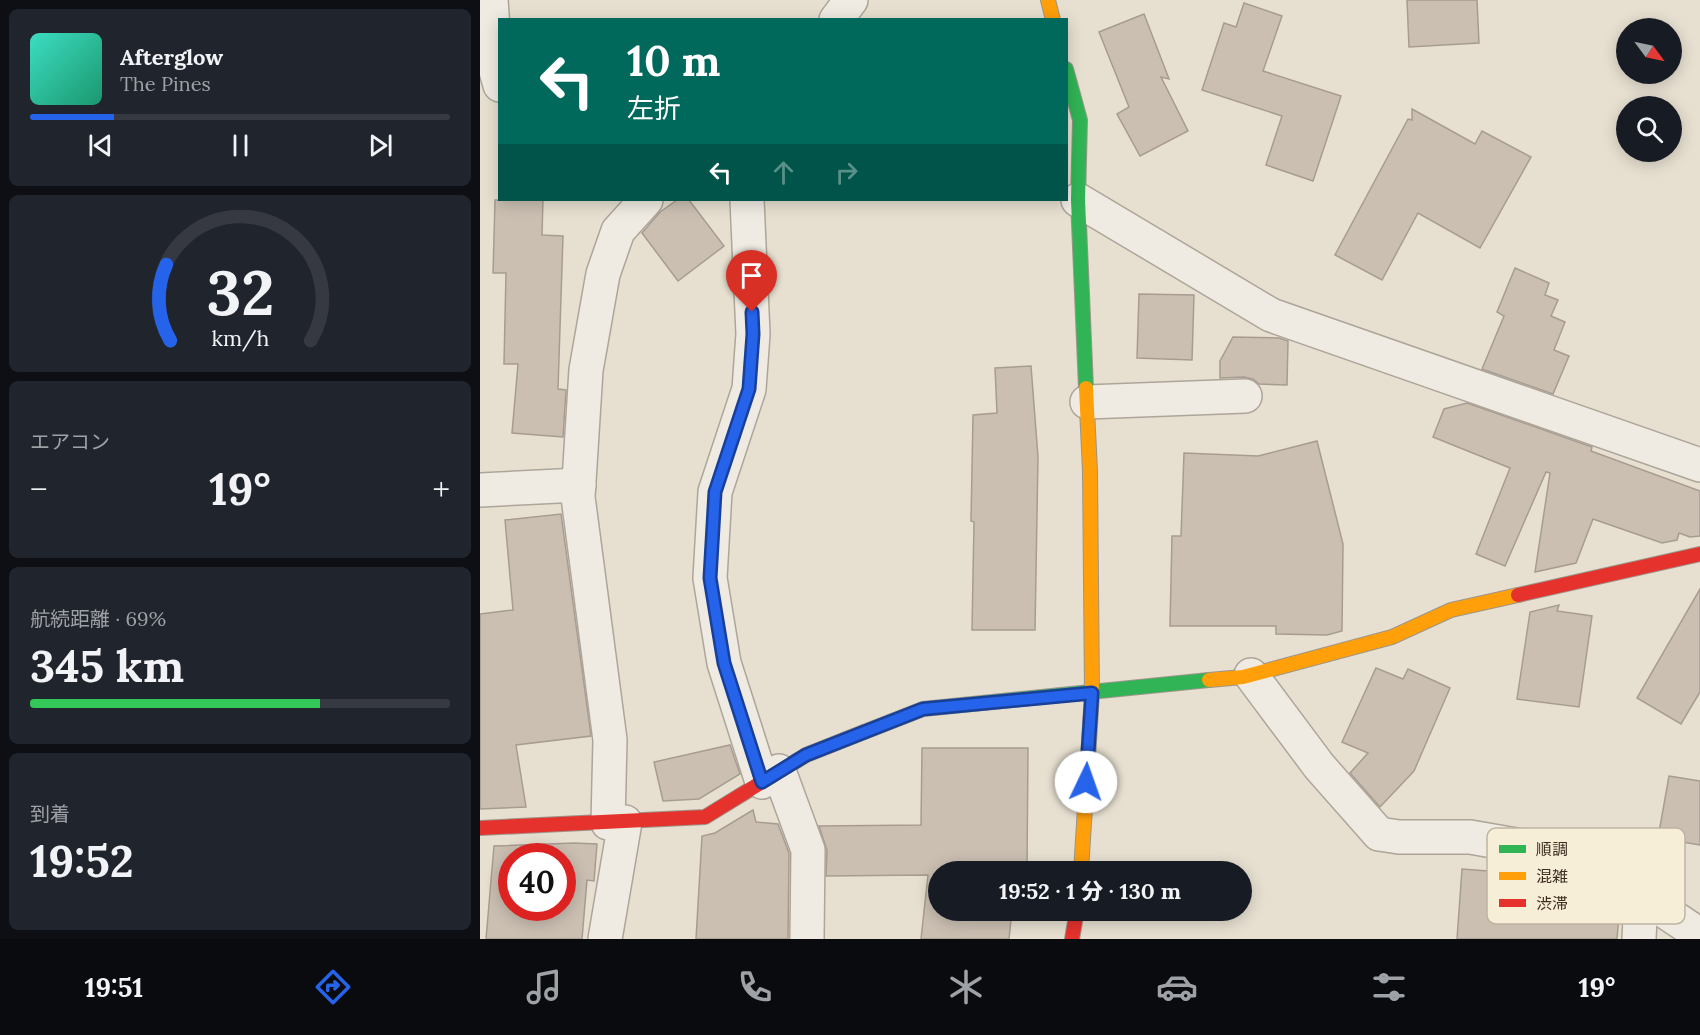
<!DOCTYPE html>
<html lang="ja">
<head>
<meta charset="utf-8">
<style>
  :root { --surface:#171b24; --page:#20242c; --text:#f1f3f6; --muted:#9ea1a6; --line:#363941; --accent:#2563eb }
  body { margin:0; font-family:Lora,"Noto Sans JP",serif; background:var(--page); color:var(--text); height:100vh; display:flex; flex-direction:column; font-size:22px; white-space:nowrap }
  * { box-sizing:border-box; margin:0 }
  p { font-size:20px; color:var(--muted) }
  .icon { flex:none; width:33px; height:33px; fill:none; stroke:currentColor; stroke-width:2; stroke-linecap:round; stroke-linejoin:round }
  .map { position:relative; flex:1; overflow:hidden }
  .panel { display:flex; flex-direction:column; gap:9px; padding:9px; background:#0d0f14; width:480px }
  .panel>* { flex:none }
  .top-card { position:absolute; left:18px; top:18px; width:570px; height:183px; border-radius:0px; box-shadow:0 3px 15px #0003; background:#00695c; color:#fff; overflow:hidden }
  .needle { width:39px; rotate:123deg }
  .tools { position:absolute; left:1136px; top:18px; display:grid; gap:12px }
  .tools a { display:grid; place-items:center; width:66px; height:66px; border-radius:50%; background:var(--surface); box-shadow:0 3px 15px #0003; font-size:30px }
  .speed { position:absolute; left:18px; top:843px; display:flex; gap:12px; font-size:30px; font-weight:700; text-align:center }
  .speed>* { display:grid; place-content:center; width:78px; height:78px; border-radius:50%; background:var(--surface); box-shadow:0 3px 15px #0003; line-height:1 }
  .speed .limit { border:9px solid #d22; background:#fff; color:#111 }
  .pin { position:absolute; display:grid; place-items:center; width:51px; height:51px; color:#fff; margin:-62px -26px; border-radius:50% 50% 50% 0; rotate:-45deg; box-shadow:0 0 6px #0007 }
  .pin .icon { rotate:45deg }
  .me { position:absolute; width:66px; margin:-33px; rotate:3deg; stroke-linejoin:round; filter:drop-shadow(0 0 4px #0008) }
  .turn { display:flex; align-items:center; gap:21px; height:126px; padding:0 30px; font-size:27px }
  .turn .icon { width:78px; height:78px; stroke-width:2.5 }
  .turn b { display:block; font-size:42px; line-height:51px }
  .lanes { display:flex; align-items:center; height:57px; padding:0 30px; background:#0003; justify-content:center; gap:30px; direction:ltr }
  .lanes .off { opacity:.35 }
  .big { font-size:45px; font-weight:800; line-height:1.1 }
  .panel .tile { flex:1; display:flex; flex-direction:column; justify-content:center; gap:9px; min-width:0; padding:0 21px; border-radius:9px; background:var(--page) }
  .panel .dial { align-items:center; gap:0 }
  .dial svg { height:156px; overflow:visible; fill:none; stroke:var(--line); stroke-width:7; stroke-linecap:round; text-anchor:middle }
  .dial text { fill:var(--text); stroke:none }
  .song { display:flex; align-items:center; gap:18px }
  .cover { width:72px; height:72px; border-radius:9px; background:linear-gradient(135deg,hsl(170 70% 55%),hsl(160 70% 35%)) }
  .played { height:6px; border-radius:3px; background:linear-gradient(90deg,var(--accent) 20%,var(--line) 20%) }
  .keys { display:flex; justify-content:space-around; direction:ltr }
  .heat { display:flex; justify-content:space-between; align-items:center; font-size:33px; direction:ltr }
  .charge { height:9px; border-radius:4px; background:linear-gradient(90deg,#34c759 69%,var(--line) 0) }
  .trip { position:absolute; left:448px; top:861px; width:324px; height:60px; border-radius:30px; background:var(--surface); box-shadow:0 3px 15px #0003; font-weight:800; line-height:60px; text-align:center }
  .menu { display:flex; height:96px; justify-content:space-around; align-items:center; background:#090b0e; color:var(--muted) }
  .menu .icon { width:42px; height:42px }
  .menu .active { color:var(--accent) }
  .menu b { font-size:27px; color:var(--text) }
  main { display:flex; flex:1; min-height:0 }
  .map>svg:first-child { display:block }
  .building { fill:#cbbfb2; stroke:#a89c90; stroke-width:1.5; fill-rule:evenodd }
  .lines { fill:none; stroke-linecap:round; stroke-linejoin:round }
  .street-casing { stroke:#ada599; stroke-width:36 }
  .fast-casing { stroke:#9c958a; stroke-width:16 }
  .slow-casing { stroke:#9c958a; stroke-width:16 }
  .jam-casing { stroke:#9c958a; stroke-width:16 }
  .street { stroke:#efebe3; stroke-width:33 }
  .fast { stroke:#30b455; stroke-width:14 }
  .slow { stroke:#ff9f0a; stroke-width:14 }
  .jam { stroke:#e5322d; stroke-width:14 }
  .route-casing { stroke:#184099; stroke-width:15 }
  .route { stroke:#2563eb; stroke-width:10 }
  .key { fill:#f7eed8; stroke:#bfb4a1; stroke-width:1.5 }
  .key-label { font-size:16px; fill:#3d2e20 }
</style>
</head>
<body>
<main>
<section class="panel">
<div class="tile">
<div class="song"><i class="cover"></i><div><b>Afterglow</b><p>The Pines</p></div></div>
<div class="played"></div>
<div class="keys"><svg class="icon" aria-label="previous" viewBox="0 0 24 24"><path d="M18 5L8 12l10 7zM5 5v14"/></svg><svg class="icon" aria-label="pause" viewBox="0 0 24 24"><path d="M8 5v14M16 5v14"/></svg><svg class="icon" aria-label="next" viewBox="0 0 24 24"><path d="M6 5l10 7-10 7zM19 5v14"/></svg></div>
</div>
<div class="tile dial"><svg viewBox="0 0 100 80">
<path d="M14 69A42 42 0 1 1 86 69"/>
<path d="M14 69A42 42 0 0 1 12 30" stroke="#2563eb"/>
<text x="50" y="56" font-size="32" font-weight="700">32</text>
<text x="50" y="72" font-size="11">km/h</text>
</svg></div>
<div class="tile"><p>エアコン</p>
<div class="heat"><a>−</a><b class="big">19°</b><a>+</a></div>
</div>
<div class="tile"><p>航続距離 · 69%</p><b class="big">345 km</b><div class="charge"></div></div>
<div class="tile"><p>到着</p><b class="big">19:52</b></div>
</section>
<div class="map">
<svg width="1220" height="939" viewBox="0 0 1220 939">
  <rect width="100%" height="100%" fill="#e7e0d1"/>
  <g class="building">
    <path d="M927,0h70l2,43 -70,4z"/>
    <path d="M764,3l38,13 -19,55 78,25 -28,85 -47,-16 16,-49 -80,-26 22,-67 12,4z"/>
    <path d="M664,14l25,65 -8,-2 27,54 -48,25 -23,-42 12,-7 -30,-75z"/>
    <path d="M932,109l63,35 7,-13 49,26 -51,91 -62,-35 -36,67 -47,-25 73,-136 4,1z"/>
    <path d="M15,200h48l-1,35 21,1 -5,153 8,1 -3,47 -51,-4 6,-69h-14l2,-91h-13z"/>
    <path d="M197,200h12l35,46 -46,35 -36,-48 18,-21z"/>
    <path d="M1035,268l34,15 -4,12 13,5 -7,16 14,6 -11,28 15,6 -16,38 -71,-25 22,-53 -7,-4z"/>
    <path d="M659,294l55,1 -2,65 -55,-2z"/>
    <path d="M753,337l46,1 9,3 -1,44 -28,-1 -6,-5 -9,-2 -24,1v-17z"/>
    <path d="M551,366l7,91 -3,173h-63l2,-108 -3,-1 2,-106 24,-2 -2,-45z"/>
    <path d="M987,403l125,44 -1,4 109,40v45l-10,1 -11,-4 -2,7 -15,3 -69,-24 -17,44 -41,9 15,-99 -4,-1 -41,94 -29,-12 34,-86 -77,-31 11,-28z"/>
    <path d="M837,441l26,103 -1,87 -15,4 -51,-1v-8h-106l2,-90h9l3,-83 74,3z"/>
    <path d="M81,514l30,222 -75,9 10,62 -46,2v-195l33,-4 -8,-90z"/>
    <path d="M1220,589v103l-19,32 -44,-26z"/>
    <path d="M1079,605l-2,6 35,5 -13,91 -62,-8 13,-87z"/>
    <path d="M896,668l27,11 5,-10 42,19 -36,83 -34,36 -30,-34 18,-20 -26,-11z"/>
    <path d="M250,745l10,29 -41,25 -36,2 -9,-39z"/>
    <path d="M442,748h106l-1,124h-88v38h73l-3,29h-88l7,-64 -102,1 1,-26 -8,-24 102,-1z"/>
    <path d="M1189,776l31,5v64l-42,-7z"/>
    <path d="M273,810l3,12 22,2 11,29 -1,86h-92l6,-103 13,-3z"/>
    <path d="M94,843l23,1 -3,37 -7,-1 -5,59h-96l8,-93zM32,856h50v52h-50z"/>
    <path d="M982,869l63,5 -1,14 80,6 16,10 -3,35h-160z"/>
  </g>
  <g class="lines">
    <g class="street-casing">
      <g id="street">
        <path d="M11,0l5,71 4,14"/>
        <path d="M356,20l15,-20"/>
        <path d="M267,200l6,134 -4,55 -34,103 -5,86 14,85 38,119"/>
        <path d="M598,200l193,115 429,150"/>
        <path d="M607,402l158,-6"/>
        <path d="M0,490l99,-5"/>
        <path d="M771,675l68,91 60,68 20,3h71l46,8 93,29 91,61"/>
        <path d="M299,771l29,79 -1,89"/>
        <path d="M128,823l2,-83 -32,-243 8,-127 17,-96 15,-43 28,-31"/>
        <path d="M125,939l20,-117"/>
        <path d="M1159,939l2,-43"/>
      </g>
    </g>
    <g class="fast-casing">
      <g id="fast">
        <path d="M586,69l14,51 -2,80 8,188"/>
        <path d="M384,732l59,-23 286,-29"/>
      </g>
    </g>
    <g class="slow-casing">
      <g id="slow">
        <path d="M568,0l5,20"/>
        <path d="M729,680l34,-3 149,-40 59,-27 67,-15"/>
        <path d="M601,872l11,-179 -2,-222 -4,-83"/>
      </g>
    </g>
    <g class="jam-casing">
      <g id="jam">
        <path d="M1038,595l182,-41"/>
        <path d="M0,828l225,-11 101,-62 58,-23"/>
        <path d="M592,939l5,-29"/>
      </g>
    </g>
    <use href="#street" class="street"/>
    <use href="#fast" class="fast"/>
    <use href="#slow" class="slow"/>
    <use href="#jam" class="jam"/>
  </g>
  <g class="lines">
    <g class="route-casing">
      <path id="route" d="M272,312l1,22 -4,55 -34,103 -5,86 14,85 38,119 44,-27 117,-46 169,-16 -6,89"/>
    </g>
    <use href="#route" class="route"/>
  </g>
  <rect x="1007" y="828" width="198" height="96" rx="9" class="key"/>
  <rect x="1019" y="845" width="27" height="8" fill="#30b455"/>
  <rect x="1019" y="872" width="27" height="8" fill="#ff9f0a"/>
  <rect x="1019" y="899" width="27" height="8" fill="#e5322d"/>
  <g class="key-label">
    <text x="1056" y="855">順調</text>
    <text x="1056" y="882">混雑</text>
    <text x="1056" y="909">渋滞</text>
  </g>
</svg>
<div class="tools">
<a><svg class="needle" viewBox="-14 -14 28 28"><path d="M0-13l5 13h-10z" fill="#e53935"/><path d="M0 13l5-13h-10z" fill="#9ea1a6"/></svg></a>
<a><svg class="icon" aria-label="search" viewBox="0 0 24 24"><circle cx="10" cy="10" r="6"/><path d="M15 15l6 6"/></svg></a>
</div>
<div class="speed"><div class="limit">40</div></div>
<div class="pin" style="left:272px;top:312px;background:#d93025"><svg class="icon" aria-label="arrive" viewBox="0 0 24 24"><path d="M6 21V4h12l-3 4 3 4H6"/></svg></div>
<svg class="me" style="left:606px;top:782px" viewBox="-20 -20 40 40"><circle r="19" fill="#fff"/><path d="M0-13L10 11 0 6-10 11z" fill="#2563eb"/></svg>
<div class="trip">19:52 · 1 分 · 130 m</div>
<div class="top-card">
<div class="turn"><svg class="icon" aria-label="left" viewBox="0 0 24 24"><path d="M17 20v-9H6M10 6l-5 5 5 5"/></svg><div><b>10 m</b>左折</div></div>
<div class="lanes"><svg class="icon" aria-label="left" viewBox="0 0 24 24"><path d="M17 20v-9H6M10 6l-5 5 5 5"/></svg><svg class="icon off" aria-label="ahead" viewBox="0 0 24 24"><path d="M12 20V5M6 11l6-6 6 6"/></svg><svg class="icon off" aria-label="right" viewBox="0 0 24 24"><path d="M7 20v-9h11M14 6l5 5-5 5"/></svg></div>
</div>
</div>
</main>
<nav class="menu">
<b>19:51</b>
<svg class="icon active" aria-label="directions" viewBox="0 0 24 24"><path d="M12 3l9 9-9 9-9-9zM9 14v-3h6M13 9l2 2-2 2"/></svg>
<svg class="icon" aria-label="music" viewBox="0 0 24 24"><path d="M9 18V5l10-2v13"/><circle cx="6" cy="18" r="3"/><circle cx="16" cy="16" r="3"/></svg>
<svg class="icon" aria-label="phone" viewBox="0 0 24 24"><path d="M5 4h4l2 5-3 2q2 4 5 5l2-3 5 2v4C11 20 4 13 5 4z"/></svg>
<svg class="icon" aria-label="climate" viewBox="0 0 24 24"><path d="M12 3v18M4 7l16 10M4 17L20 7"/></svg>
<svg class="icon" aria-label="car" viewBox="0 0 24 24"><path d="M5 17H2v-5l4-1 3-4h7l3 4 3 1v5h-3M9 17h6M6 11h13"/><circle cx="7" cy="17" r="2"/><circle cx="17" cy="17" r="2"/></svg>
<svg class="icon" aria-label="filters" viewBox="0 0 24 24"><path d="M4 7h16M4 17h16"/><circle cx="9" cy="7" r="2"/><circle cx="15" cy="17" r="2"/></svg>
<b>19°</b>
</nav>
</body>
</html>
